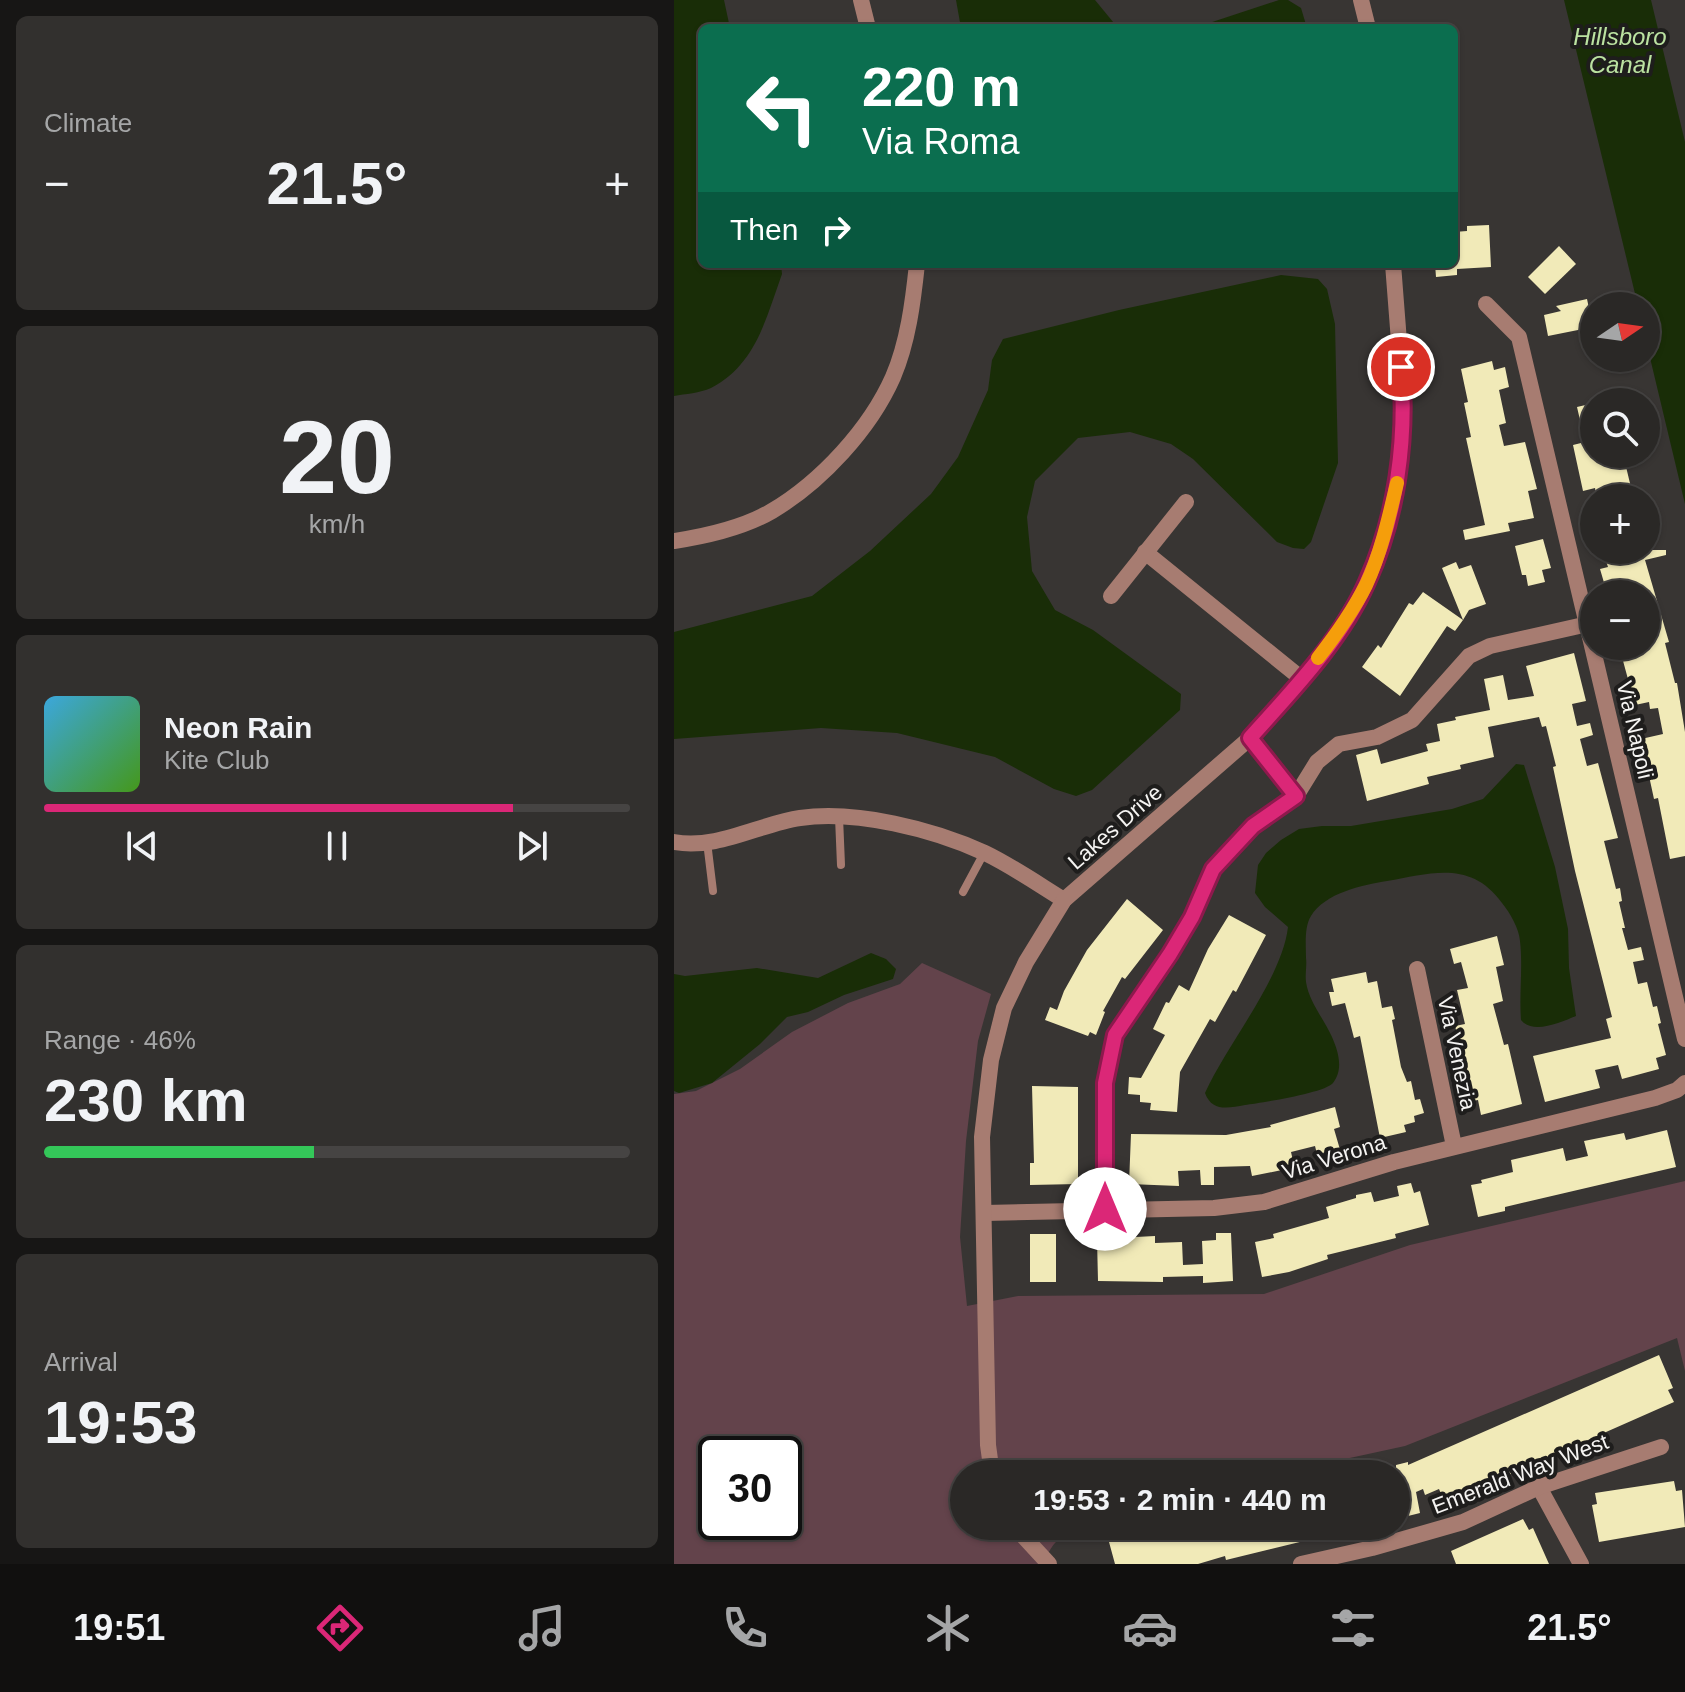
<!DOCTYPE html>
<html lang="en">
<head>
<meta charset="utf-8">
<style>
  :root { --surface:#2a2826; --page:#32302e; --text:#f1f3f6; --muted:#a5a6a7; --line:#464443; --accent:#db2777 }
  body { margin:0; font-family:Arial,sans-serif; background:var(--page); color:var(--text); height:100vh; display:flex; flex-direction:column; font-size:30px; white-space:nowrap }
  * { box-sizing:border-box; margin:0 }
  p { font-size:26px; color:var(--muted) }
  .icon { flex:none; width:44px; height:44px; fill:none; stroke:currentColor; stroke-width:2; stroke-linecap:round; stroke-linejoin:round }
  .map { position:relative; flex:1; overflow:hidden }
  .details { display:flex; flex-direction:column; gap:16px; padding:16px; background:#171615; width:674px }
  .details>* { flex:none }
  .guide { position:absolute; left:24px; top:24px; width:760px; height:244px; border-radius:12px; box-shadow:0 2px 6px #0004,0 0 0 2px var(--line); background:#0b6e4f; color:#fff; overflow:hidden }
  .needle { width:52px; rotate:77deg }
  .tools { position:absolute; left:906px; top:292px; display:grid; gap:16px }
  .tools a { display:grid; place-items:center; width:80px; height:80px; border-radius:50%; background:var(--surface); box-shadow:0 2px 6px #0004,0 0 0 2px var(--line); font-size:40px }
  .speed { position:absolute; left:24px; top:1436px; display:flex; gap:16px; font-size:40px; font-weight:700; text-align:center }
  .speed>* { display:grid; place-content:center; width:104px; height:104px; border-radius:50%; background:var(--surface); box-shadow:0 2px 6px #0004,0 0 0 2px var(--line); line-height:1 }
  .speed .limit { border:4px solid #111; border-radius:12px; background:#fff; color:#111 }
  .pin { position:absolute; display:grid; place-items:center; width:68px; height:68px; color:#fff; margin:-34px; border:4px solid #fff; border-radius:50%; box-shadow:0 2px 8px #0007 }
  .me { position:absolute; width:88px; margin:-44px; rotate:0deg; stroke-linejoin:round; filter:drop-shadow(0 0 6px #0008) }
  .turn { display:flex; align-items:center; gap:28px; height:168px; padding:0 32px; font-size:36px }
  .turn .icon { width:104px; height:104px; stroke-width:2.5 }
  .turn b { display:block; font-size:56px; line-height:68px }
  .then { display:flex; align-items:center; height:76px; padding:0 32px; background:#0003; gap:16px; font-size:30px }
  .big { font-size:60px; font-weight:700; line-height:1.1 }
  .details .widget { flex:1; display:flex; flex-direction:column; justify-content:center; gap:12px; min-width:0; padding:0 28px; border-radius:12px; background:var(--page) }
  .details .dial { align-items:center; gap:0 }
  .dial b { font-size:104px; line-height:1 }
  .song { display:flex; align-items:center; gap:24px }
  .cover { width:96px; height:96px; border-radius:12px; background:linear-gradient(135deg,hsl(200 70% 55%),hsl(100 70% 35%)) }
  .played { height:8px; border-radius:4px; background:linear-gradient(90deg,var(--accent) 80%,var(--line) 80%) }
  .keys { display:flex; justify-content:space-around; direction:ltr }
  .heat { display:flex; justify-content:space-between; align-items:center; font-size:44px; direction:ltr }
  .charge { height:12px; border-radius:6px; background:linear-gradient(90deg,#34c759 46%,var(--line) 0) }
  .trip { position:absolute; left:276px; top:1460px; width:460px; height:80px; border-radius:40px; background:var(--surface); box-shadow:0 2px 6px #0004,0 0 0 2px var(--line); font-weight:700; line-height:80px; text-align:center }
  .dock { display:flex; height:128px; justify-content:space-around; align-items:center; background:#11100f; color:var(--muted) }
  .dock .icon { width:56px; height:56px }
  .dock .selected { color:var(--accent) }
  .dock b { font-size:36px; color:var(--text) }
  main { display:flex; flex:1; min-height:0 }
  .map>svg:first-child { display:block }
  .green { fill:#63434b; fill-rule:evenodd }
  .water { fill:#192d07 }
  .building { fill:#f1eab8 }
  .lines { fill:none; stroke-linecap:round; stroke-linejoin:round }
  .service { stroke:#a77c71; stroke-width:8 }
  .minor { stroke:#a77c71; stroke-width:16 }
  .route-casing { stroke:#8e194d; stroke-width:20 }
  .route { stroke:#db2777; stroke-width:14 }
  .slow { stroke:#f59e0b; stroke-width:14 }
  .labels { text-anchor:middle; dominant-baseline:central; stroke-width:8; stroke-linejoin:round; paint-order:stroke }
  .street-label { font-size:22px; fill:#f5f4f2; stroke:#1e1d1c }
  .water-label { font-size:24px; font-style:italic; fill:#bbe2a1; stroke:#1e1d1c }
</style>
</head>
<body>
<main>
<section class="details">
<div class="widget"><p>Climate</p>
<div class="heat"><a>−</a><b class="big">21.5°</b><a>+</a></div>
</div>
<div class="widget dial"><b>20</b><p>km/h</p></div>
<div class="widget">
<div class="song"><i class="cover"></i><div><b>Neon Rain</b><p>Kite Club</p></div></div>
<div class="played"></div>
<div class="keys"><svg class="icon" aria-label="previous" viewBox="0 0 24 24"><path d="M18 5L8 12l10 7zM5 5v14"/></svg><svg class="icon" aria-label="pause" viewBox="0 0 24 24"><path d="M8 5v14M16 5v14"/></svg><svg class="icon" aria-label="next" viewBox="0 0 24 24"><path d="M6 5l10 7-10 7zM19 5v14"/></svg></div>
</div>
<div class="widget"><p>Range · 46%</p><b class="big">230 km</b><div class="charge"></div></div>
<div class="widget"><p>Arrival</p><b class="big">19:53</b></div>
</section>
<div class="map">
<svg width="1011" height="1564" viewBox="0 0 1011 1564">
  <rect width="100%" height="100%" fill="#383533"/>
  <path class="green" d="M248,963l69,31 -13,47 -12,100 -6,96 7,69 51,-10 246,-2 146,-49 275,-64v190l-8,-33 -272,108 -129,28h-312v52h136c-33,8 -42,4 -57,38h-369v-470l22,-3 44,-22 52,-37 56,-29 52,-19zM42,1454h68v68h-68z"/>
  <g class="water">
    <path d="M0,0h50l6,28h-28v236h79l1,10c-16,44 -26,91 -71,114 -11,5 -26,6 -37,8z"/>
    <path d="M282,0h139l23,28h-157z"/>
    <path d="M605,0h9l13,8 6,20h-113z"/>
    <path d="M890,0h87l34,142v362l-39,-163v-35h-8z"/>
    <path d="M607,275l37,4 9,10 8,35 3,139 -27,79 -7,7 -11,-1 -16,-6 -84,-83 -22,-15 -41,-12 -52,6 -43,43 -8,36 5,54 23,39 38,20 88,64 -1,16 -88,80 -16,6 -22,-7 -59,-32 -98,-24 -76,-5 -147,11v-107l138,-36 58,-45 61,-57 27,-37 30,-67 4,-30 11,-21 116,-29z"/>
    <path d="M842,764l8,1 31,102 13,62 1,39 7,48c-15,6 -43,19 -55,4 -2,-26 2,-53 -1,-79 -1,-13 -10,-28 -18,-38 -31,-43 -70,-30 -115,-22 -25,4 -62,12 -76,35 -7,11 -5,29 -5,42 1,7 -1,16 0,24 3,20 18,37 26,55 6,14 12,32 1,46 -8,10 -73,20 -88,22 -17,3 -33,7 -40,-12 22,-49 77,-114 83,-166l-23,-20 -10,-14 3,-28 8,-12 15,-13 18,-11 23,-3h29l101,-17 31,-10z"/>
    <path d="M197,953l15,6 10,10 -3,10 -49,16 -36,17 -21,5 -27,27 -48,39 -33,10 -5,-2v-117l11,2 72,-8 61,10z"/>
  </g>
  <g class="building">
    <path d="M815,225l2,42 -34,2v6l-21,2 -1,-13h19v-32l13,-1v-5z"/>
    <path d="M885,246l17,18 -31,30 -17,-17z"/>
    <path d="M913,299l6,28 -45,9 -4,-21 17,-4 -5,-5z"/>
    <path d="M818,361l2,9 11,-3 4,20 -10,3 7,33 -7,2 5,21 21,-4 12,47 -9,2 6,27 -26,5 2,8 -45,9 -2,-10 22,-5 -19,-87 5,-1 -7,-34 4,-1 -7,-33z"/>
    <path d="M920,403v51h29l10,42 -36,2 -2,-10 -12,3 -10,-46 12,-3 -8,-35z"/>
    <path d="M869,539l8,29 -9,2 3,12 -17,4 -2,-11h-4l-7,-29z"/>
    <path d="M950,550h42v5l-21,5 24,82 -4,1 10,40h2l8,49v124l-15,3 -12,-61 -4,1 -13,-60 22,-5 -5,-26 -8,1 -1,-7 -14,3 -16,-59h27v-52h-25l-3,-12 -13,4 -5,-17 8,-2 -4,-12z"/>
    <path d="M782,562l3,7 12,-4 15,39 -17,6 -6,10 -21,-52z"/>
    <path d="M749,592l40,28 -8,11 -8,-5 -47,70 -38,-29 16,-22 3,3 28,-45 4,2z"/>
    <path d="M900,653l12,48 -14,3 5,22 13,-3 3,12 -13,4 7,27 11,-3 20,75 -14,3 12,48 4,-1 2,13 -3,1 6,26h-3l6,22 13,-3 3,13 -11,2 5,22 9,-2 6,25 4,-1 4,17 -3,1 8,31 -10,3 3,11 -37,10 -4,-14 -23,5 5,18 -55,14 -12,-46 78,-18 -5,-19 6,-2 -37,-146 -22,-104 3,-1 -10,-40 -4,1 -3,-10 -51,10 6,30 -34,8 1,4 -34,8 2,7 -62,17 -11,-46 21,-6 4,15 47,-13 -2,-7 14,-3 -3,-17 19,-4 -1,-3 35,-7 -6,-31 19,-4 5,25 26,-4 -8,-30z"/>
    <path d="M453,899l36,31 -38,49 -3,-2 -19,34 2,1 -9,23 -6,-3 -2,4 -43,-16 5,-13 7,3 7,-19 23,-41z"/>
    <path d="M555,915l37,20 -30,57 -3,-2 -18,32 -5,-3 -30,53 -3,40 -27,-2 1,-7 -11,-1v-7l-12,-1 1,-17 12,1 24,-43 -12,-6 13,-27 3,1 10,-18 10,6 19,-42z"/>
    <path d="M823,936l7,29 -8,2 7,34 -10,3 11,41 4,-1 14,60 -41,11 -3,-15 -6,1 -6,-19 -6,-28 2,-1 -7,-27 10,-2 -8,-34 11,-2 -7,-26 -7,2 -4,-15z"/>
    <path d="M692,972l2,11 9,-2 5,27 10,-2 3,13 -3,1 9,47 6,15 4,-1 4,19 5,-1 4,14 -10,3 1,6 -11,3 2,7 -26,6 -20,-102 -6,2 -9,-35 -13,3 -3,-14h5l-3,-13z"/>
    <path d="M358,1086l46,1v97l-48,1v-22h4z"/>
    <path d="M661,1107l5,20 -6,2 7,24 -12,3 -2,-4 -10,2 -2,-8 -24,6 4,18 -13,3v-3l-30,6 -2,-10 -36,1v18h-13l-1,-15 -22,1 1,15 -50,-2 2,-50 95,1 45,-8 -1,-2z"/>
    <path d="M993,1130l9,37 -171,40v4l-27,6 -7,-32 11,-2 -1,-3 32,-8 -2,-12 52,-12 3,13 22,-5 -4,-15 40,-8 2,7z"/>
    <path d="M737,1183l3,10 6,-2 9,34 -34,9 1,4 -69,17 1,4 -39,13 -27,5 -7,-35 19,-4 -1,-4 56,-16 -3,-11 30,-9v-3l15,-3 3,10 25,-6 -2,-10z"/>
    <path d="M542,1233h15l2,48 -30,2v-7l-40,1v5l-65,-1 -1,-42 58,-3v7l27,-1 1,23 20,-1 -1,-23 14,-1z"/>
    <rect x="356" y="1234" width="26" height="48"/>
    <path d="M985,1355l14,33 -5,2 6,12 -229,101 -6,-14 -14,6 -2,-6 -7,3 4,21 -24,6v-54l12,-3v3z"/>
    <path d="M1000,1481l2,10 6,-1 3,37 -86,15 -7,-37 5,-1 -2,-11z"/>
    <path d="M849,1519l6,11 4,-2 16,36h-93l-5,-13z"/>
    <path d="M484,1526h190l1,4 -123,30 -1,-4 -27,8h-83l-6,-22z"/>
  </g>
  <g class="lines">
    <g class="service">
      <path d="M165,817l2,48"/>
      <path d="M33,842l6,49"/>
      <path d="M289,892l21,-39"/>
    </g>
    <g class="minor">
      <path d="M187,0l7,28"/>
      <path d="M687,0l7,28"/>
      <path d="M812,304l33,33 166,702"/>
      <path d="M0,541c33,-5 69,-13 98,-30 49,-29 98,-82 121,-134 15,-35 20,-75 24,-113"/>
      <path d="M471,552l157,127"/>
      <path d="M437,596l75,-94"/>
      <path d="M576,738l46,58"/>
      <path d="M0,842c43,8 85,-18 126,-24 56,-8 133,11 185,35 27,13 53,31 79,47"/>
      <path d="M743,969l37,177"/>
      <path d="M431,1209v-126l10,-48 55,-81 22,-37 21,-48 40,-43 43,-30 21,-34 22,-18 38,-7 35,-17 57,-64 21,-10 98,-22"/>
      <path d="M311,1213l229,-5 50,-6 130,-40 261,-64 22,-8 8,-7"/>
      <path d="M318,1474l-4,-29 -6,-308 9,-77 13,-52 22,-46 38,-62 186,-162 52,-59 35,-46 30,-50 19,-54 12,-52 5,-84 -10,-129"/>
      <path d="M865,1487l42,77"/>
      <path d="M340,1526l35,38"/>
      <path d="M627,1564l71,-16 91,-26 76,-35 122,-40"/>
    </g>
  </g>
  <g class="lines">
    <g class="route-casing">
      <path id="route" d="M431,1209v-126l10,-48 55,-81 22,-37 21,-48 40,-43 43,-30 -46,-58c42,-47 91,-97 117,-156 30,-66 40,-143 34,-215"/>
    </g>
    <use href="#route" class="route"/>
    <path class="slow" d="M644,658c18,-23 35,-47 48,-73 15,-32 23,-68 31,-102"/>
  </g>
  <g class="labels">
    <g class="street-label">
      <text transform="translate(961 730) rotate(77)">Via Napoli</text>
      <text transform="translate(441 827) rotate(-41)">Lakes Drive</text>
      <text transform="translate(783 1053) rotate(78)">Via Venezia</text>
      <text transform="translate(660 1157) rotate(-17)">Via Verona</text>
      <text transform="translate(846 1474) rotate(-21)">Emerald Way West</text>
    </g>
    <g class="water-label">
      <text x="946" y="36">Hillsboro<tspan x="946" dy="28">Canal</tspan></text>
    </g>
  </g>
</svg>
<div class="tools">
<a><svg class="needle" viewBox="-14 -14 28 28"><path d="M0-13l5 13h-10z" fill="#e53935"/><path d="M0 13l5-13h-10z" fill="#a5a6a7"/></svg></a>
<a><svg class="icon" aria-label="search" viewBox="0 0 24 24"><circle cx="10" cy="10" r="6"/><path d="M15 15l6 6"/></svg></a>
<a>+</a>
<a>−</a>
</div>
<div class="speed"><div class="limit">30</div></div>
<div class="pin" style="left:727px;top:367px;background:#d93025"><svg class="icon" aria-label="arrive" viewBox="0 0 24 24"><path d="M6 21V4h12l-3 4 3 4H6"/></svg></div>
<svg class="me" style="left:431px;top:1209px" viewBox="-20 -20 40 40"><circle r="19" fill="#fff"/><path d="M0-13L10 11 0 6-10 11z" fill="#db2777"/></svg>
<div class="trip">19:53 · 2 min · 440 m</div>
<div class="guide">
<div class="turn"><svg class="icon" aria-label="left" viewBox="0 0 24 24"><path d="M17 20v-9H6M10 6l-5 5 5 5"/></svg><div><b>220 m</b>Via Roma</div></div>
<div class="then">Then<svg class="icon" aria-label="right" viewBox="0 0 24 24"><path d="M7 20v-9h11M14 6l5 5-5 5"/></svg></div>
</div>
</div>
</main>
<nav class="dock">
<b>19:51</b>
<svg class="icon selected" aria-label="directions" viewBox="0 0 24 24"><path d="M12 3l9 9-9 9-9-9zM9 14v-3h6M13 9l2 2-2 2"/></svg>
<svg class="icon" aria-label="music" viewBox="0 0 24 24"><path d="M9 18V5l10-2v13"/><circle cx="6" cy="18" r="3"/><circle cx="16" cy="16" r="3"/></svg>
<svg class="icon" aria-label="phone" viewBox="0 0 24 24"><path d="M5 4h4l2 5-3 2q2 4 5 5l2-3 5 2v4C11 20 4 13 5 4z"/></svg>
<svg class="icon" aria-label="climate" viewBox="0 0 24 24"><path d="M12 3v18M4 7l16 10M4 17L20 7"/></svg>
<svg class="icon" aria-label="car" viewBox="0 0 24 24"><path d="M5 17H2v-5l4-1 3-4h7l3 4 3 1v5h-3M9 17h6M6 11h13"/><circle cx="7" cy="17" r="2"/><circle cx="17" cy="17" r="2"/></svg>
<svg class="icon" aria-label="filters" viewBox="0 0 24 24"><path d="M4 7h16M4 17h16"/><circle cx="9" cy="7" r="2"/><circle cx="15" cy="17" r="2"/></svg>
<b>21.5°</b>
</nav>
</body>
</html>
